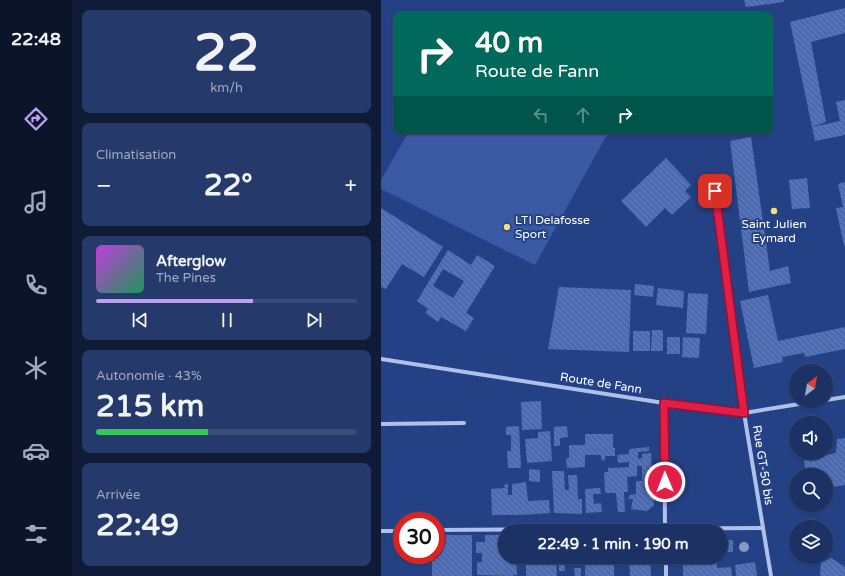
<!DOCTYPE html>
<html lang="fr">
<head>
<meta charset="utf-8">
<style>
  :root { --surface:#1c3164; --page:#25396a; --text:#f1f3f6; --muted:#a0a9bf; --line:#3a4c78; --accent:#bca0f2 }
  body { margin:0; font-family:"Varela Round",sans-serif; background:var(--page); color:var(--text); height:100vh; display:flex; flex-direction:column; font-size:15px; white-space:nowrap }
  * { box-sizing:border-box; margin:0 }
  p { font-size:13px; color:var(--muted) }
  .icon { flex:none; width:22px; height:22px; fill:none; stroke:currentColor; stroke-width:2; stroke-linecap:round; stroke-linejoin:round }
  .map { position:relative; flex:1; overflow:hidden }
  .sheet { display:flex; flex-direction:column; gap:10px; padding:10px; background:#0f1b37; width:309px }
  .sheet>* { flex:none }
  .hud { position:absolute; left:12px; top:12px; width:380px; height:122px; border-radius:8px; box-shadow:0 1px 3px #0004,0 0 0 1px var(--line); background:#00695c; color:#fff; overflow:hidden }
  .needle { width:26px; rotate:31deg }
  .tools { position:absolute; left:408px; top:364px; display:grid; gap:8px }
  .tools a { display:grid; place-items:center; width:44px; height:44px; border-radius:50%; background:var(--surface); box-shadow:0 1px 3px #0004,0 0 0 1px var(--line); font-size:20px }
  .speed { position:absolute; left:12px; top:512px; display:flex; gap:8px; font-size:20px; font-weight:700; text-align:center }
  .speed>* { display:grid; place-content:center; width:52px; height:52px; border-radius:50%; background:var(--surface); box-shadow:0 1px 3px #0004,0 0 0 1px var(--line); line-height:1 }
  .speed .limit { border:6px solid #d22; background:#fff; color:#111 }
  .pin { position:absolute; display:grid; place-items:center; width:34px; height:34px; color:#fff; margin:-17px; border-radius:8px; box-shadow:0 2px 6px #0006 }
  .me { position:absolute; width:44px; margin:-22px; rotate:359deg; stroke-linejoin:round; filter:drop-shadow(0 0 3px #0008) }
  .turn { display:flex; align-items:center; gap:14px; height:84px; padding:0 16px; font-size:18px }
  .turn .icon { width:52px; height:52px; stroke-width:2.5 }
  .turn b { display:block; font-size:28px; line-height:34px }
  .lanes { display:flex; align-items:center; height:38px; padding:0 16px; background:#0003; justify-content:center; gap:20px; direction:ltr }
  .lanes .off { opacity:.35 }
  .big { font-size:30px; font-weight:800; line-height:1.1 }
  .sheet .widget { flex:1; display:flex; flex-direction:column; justify-content:center; gap:6px; min-width:0; padding:0 14px; border-radius:8px; background:var(--page) }
  .sheet .dial { align-items:center; gap:0 }
  .dial b { font-size:52px; line-height:1 }
  .song { display:flex; align-items:center; gap:12px }
  .cover { width:48px; height:48px; border-radius:6px; background:linear-gradient(135deg,hsl(290 70% 55%),hsl(150 70% 35%)) }
  .played { height:4px; border-radius:2px; background:linear-gradient(90deg,var(--accent) 60%,var(--line) 60%) }
  .keys { display:flex; justify-content:space-around; direction:ltr }
  .heat { display:flex; justify-content:space-between; align-items:center; font-size:22px; direction:ltr }
  .charge { height:6px; border-radius:3px; background:linear-gradient(90deg,#34c759 43%,var(--line) 0) }
  .trip { position:absolute; left:117px; top:524px; width:230px; height:40px; border-radius:20px; background:var(--surface); box-shadow:0 1px 3px #0004,0 0 0 1px var(--line); font-weight:800; line-height:40px; text-align:center }
  main { display:flex; flex:1; min-height:0 }
  .tab-bar { display:flex; flex-direction:column; width:72px; justify-content:space-around; align-items:center; background:#0b1428; color:var(--muted) }
  .tab-bar .icon { width:28px; height:28px }
  .tab-bar .on { color:var(--accent) }
  .tab-bar b { font-size:18px; color:var(--text) }
  .map>svg:first-child { display:block }
  .green { fill:#3959a3 }
  .building { fill:url(#building-back-hatch); fill-rule:evenodd }
  .lines { fill:none; stroke-linecap:round; stroke-linejoin:round }
  .service { stroke:#afc1e9; stroke-width:3 }
  .minor { stroke:#afc1e9; stroke-width:4 }
  .tree { fill:#8597c4 }
  .route-casing { stroke:#92132f; stroke-width:10 }
  .route { stroke:#e11d48; stroke-width:7 }
  .poi-dot { fill:#f2e074; stroke:#254186; stroke-width:1.5 }
  .labels { text-anchor:middle; dominant-baseline:central; stroke-width:4; stroke-linejoin:round; paint-order:stroke }
  .poi-label { font-size:12px; fill:#fff; stroke:#254186; text-anchor:start }
  .street-label { font-size:12px; fill:#fff; stroke:#254186 }
</style>
</head>
<body>
<main>
<nav class="tab-bar">
<b>22:48</b>
<svg class="icon on" aria-label="directions" viewBox="0 0 24 24"><path d="M12 3l9 9-9 9-9-9zM9 14v-3h6M13 9l2 2-2 2"/></svg>
<svg class="icon" aria-label="music" viewBox="0 0 24 24"><path d="M9 18V5l10-2v13"/><circle cx="6" cy="18" r="3"/><circle cx="16" cy="16" r="3"/></svg>
<svg class="icon" aria-label="phone" viewBox="0 0 24 24"><path d="M5 4h4l2 5-3 2q2 4 5 5l2-3 5 2v4C11 20 4 13 5 4z"/></svg>
<svg class="icon" aria-label="climate" viewBox="0 0 24 24"><path d="M12 3v18M4 7l16 10M4 17L20 7"/></svg>
<svg class="icon" aria-label="car" viewBox="0 0 24 24"><path d="M5 17H2v-5l4-1 3-4h7l3 4 3 1v5h-3M9 17h6M6 11h13"/><circle cx="7" cy="17" r="2"/><circle cx="17" cy="17" r="2"/></svg>
<svg class="icon" aria-label="filters" viewBox="0 0 24 24"><path d="M4 7h16M4 17h16"/><circle cx="9" cy="7" r="2"/><circle cx="15" cy="17" r="2"/></svg>
</nav>
<section class="sheet">
<div class="widget dial"><b>22</b><p>km/h</p></div>
<div class="widget"><p>Climatisation</p>
<div class="heat"><a>−</a><b class="big">22°</b><a>+</a></div>
</div>
<div class="widget">
<div class="song"><i class="cover"></i><div><b>Afterglow</b><p>The Pines</p></div></div>
<div class="played"></div>
<div class="keys"><svg class="icon" aria-label="previous" viewBox="0 0 24 24"><path d="M18 5L8 12l10 7zM5 5v14"/></svg><svg class="icon" aria-label="pause" viewBox="0 0 24 24"><path d="M8 5v14M16 5v14"/></svg><svg class="icon" aria-label="next" viewBox="0 0 24 24"><path d="M6 5l10 7-10 7zM19 5v14"/></svg></div>
</div>
<div class="widget"><p>Autonomie · 43%</p><b class="big">215 km</b><div class="charge"></div></div>
<div class="widget"><p>Arrivée</p><b class="big">22:49</b></div>
</section>
<div class="map">
<svg width="464" height="576" viewBox="0 0 464 576">
  <defs>
    <pattern id="building-back-hatch" width="6" height="6" patternUnits="userSpaceOnUse"><rect width="6" height="6" fill="#4d6aae"/><path d="M-1 5l2 2M0 0l6 6M5-1l2 2" fill="none" stroke="#6880ba"/></pattern>
  </defs>
  <rect width="100%" height="100%" fill="#254186"/>
  <path class="green" d="M28,131h200l-74,134 -154,-76v-9z"/>
  <g class="building">
    <path d="M363,0h40v2l-38,5z"/>
    <path d="M464,8v25l-34,9 15,80 -14,5 -22,-105z"/>
    <path d="M464,100v35l-30,6 -3,-14 28,-6 -4,-19z"/>
    <path d="M370,137l19,134 18,-5 3,17 -42,9 -19,-151z"/>
    <path d="M285,158l25,27 -6,6 6,6 -19,18 -7,-7 -19,19 -25,-26z"/>
    <path d="M426,178l3,30 -18,1 -3,-29z"/>
    <path d="M464,182v64h-1l-8,-38 7,-1 -5,-23z"/>
    <path d="M0,208l62,39 -19,30 -22,-13 -16,25 -5,-2z"/>
    <path d="M67,250l23,15 6,-10 18,11 -29,47 8,5 -8,13 -25,-14 -3,5 -13,-9 3,-4 -11,-8zM62,269l21,12 -11,17 -20,-12z"/>
    <path d="M254,284l19,2 -1,11 -19,-2z"/>
    <path d="M178,287l72,3 -2,62 -81,-3z"/>
    <path d="M277,288l26,3 -1,17 -27,-3z"/>
    <path d="M307,293l20,1 -2,40 -20,-1z"/>
    <path d="M387,295l10,46 67,-14v22l-40,8 -1,-4 -22,4 1,5 -29,6 -14,-67z"/>
    <path d="M271,330h11v21h-12z"/>
    <rect x="252" y="331" width="17" height="20"/>
    <rect x="286" y="337" width="13" height="17"/>
    <path d="M302,337l17,1 -1,20 -17,-1z"/>
    <path d="M160,401l1,28 -20,1 -1,-28z"/>
    <path d="M138,426l2,42h-13l-1,-17h4v-16h-5v-8z"/>
    <path d="M186,426l1,11 -8,1v8h-6v-19z"/>
    <path d="M169,431l2,30 -25,2 -2,-24 13,-1v-6z"/>
    <path d="M204,434h28v14h2v8h-10v5l-4,-1v-5h-16v12l-18,1 -1,-10h3v-13h16z"/>
    <path d="M464,438v47l-19,3v-13h-20l-2,-15 32,-7 1,-14z"/>
    <path d="M268,447v4l-11,1v7l4,-1v-4l9,-1 3,52 -7,6 -16,-2 2,-10h-5l2,-4 6,-1v-13h6v-15h-5v10l-10,1 1,15h-4l1,20h-7l-2,-19h-11l-1,-21h4v-4l21,-1v-5l-11,1 -1,-8 12,-1v-5z"/>
    <path d="M148,469l11,1v12l-11,-1z"/>
    <path d="M171,471h12l1,19h4l-1,-15h9l1,24h4v15l-28,-1z"/>
    <path d="M145,482l2,19 21,-1 1,13 -28,2h-30l-1,-26 14,-1 -1,-3 4,-1v11h4v-11z"/>
    <path d="M219,488l1,6h-8l1,10 7,-1 1,9 -16,1 -1,-24z"/>
    <path d="M55,535h36v41h-40v-21h4z"/>
    <path d="M104,535h20v22h11l1,18h-4v1l-36,-1v-13h5v-9h-6v-11h9z"/>
    <rect x="340" y="540" width="12" height="12"/>
    <path d="M145,557h30l1,19h-31z"/>
    <path d="M178,557h5l1,14h-6z"/>
    <rect x="204" y="557" width="29" height="19"/>
    <path d="M248,557h21l1,19h-21z"/>
    <path d="M302,558h18v5h6v-5h10v10l14,-1 1,9h-49z"/>
    <path d="M450,558l14,9v9h-25l1,-13z"/>
    <path d="M374,562l2,14h-21l-1,-11z"/>
    <path d="M193,568h7v8h-6z"/>
  </g>
  <g class="lines">
    <path class="service" d="M334,191l29,222"/>
    <g class="minor">
      <path d="M0,359l283,44 80,10 74,-12"/>
      <path d="M445,400l19,-3"/>
      <path d="M283,403l1,127"/>
      <path d="M363,413l27,163"/>
      <path d="M0,424l83,-1"/>
      <path d="M55,530l327,-2"/>
      <path d="M0,531h21"/>
      <path d="M285,557v19"/>
    </g>
  </g>
  <circle class="tree" cx="363" cy="547" r="5"/>
  <g class="lines">
    <g class="route-casing">
      <path id="route" d="M284,482l-1,-79 80,10 -29,-222"/>
    </g>
    <use href="#route" class="route"/>
  </g>
  <g class="poi-dot">
    <circle cx="393" cy="211" r="4"/>
    <circle cx="126" cy="227" r="4"/>
  </g>
  <g class="labels">
    <g class="poi-label">
      <text x="134" y="220">LTI Delafosse<tspan x="134" dy="14">Sport</tspan></text>
      <text x="393" y="224" text-anchor="middle">Saint Julien<tspan x="393" dy="14">Eymard</tspan></text>
    </g>
    <g class="street-label">
      <text transform="translate(220 383) rotate(9)">Route de Fann</text>
      <text transform="translate(382 465) rotate(81)">Rue GT-50 bis</text>
    </g>
  </g>
</svg>
<div class="tools">
<a><svg class="needle" viewBox="-14 -14 28 28"><path d="M0-13l5 13h-10z" fill="#e53935"/><path d="M0 13l5-13h-10z" fill="#a0a9bf"/></svg></a>
<a><svg class="icon" aria-label="sound" viewBox="0 0 24 24"><path d="M4 9h4l5-4v14l-5-4H4zM17 9q2 3 0 6"/></svg></a>
<a><svg class="icon" aria-label="search" viewBox="0 0 24 24"><circle cx="10" cy="10" r="6"/><path d="M15 15l6 6"/></svg></a>
<a><svg class="icon" aria-label="layers" viewBox="0 0 24 24"><path d="M12 4l9 5-9 5-9-5zM3 14l9 5 9-5"/></svg></a>
</div>
<div class="speed"><div class="limit">30</div></div>
<div class="pin" style="left:334px;top:191px;background:#d93025"><svg class="icon" aria-label="arrive" viewBox="0 0 24 24"><path d="M6 21V4h12l-3 4 3 4H6"/></svg></div>
<svg class="me" style="left:284px;top:482px" viewBox="-20 -20 40 40"><circle r="17" fill="#e11d48" stroke="#fff" stroke-width="3"/><path d="M0-11L8 9 0 5-8 9z" fill="#fff"/></svg>
<div class="trip">22:49 · 1 min · 190 m</div>
<div class="hud">
<div class="turn"><svg class="icon" aria-label="right" viewBox="0 0 24 24"><path d="M7 20v-9h11M14 6l5 5-5 5"/></svg><div><b>40 m</b>Route de Fann</div></div>
<div class="lanes"><svg class="icon off" aria-label="left" viewBox="0 0 24 24"><path d="M17 20v-9H6M10 6l-5 5 5 5"/></svg><svg class="icon off" aria-label="ahead" viewBox="0 0 24 24"><path d="M12 20V5M6 11l6-6 6 6"/></svg><svg class="icon" aria-label="right" viewBox="0 0 24 24"><path d="M7 20v-9h11M14 6l5 5-5 5"/></svg></div>
</div>
</div>
</main>
</body>
</html>
